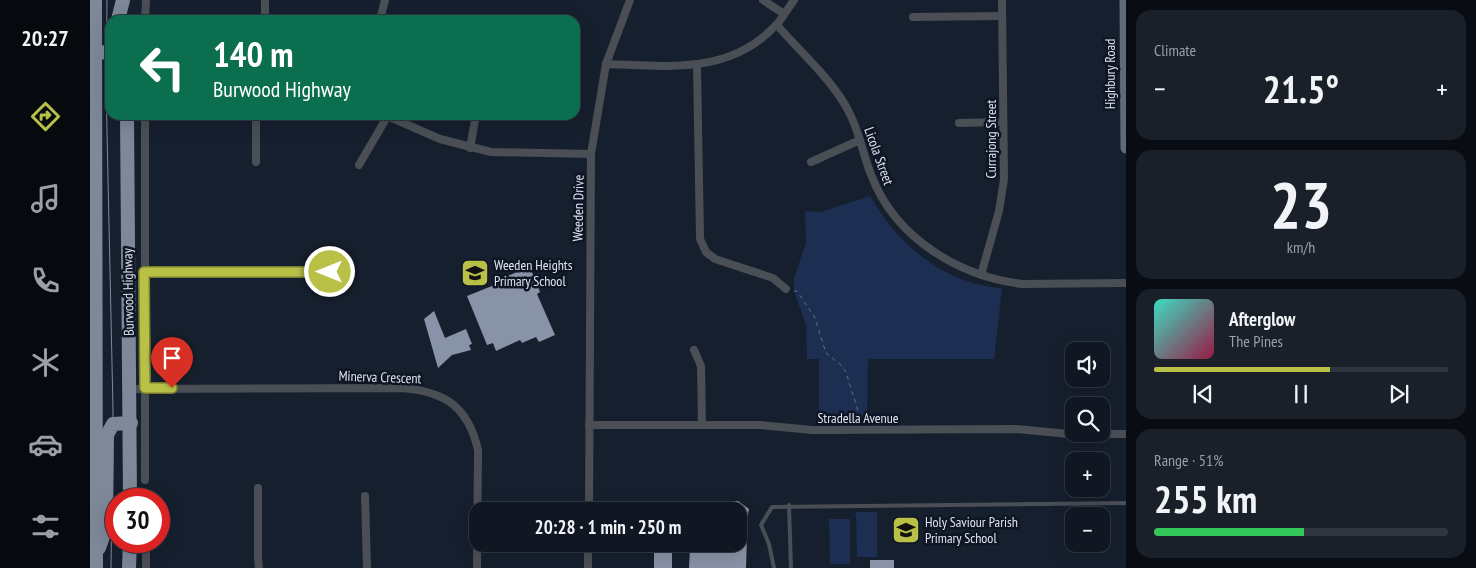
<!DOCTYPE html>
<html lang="en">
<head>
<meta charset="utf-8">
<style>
  :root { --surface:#101722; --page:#19202a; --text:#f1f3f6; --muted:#9c9fa5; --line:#303640; --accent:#b9c046 }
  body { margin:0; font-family:"PT Sans Narrow",sans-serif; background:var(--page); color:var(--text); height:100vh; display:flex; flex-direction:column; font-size:19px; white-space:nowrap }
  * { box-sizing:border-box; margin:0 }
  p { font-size:16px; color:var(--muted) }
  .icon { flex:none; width:28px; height:28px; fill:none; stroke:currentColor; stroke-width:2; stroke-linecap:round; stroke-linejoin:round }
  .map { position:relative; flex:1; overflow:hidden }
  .details { display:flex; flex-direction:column; gap:10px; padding:10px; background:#090d13; width:350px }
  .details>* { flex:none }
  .guide { position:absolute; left:15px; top:15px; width:475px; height:105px; border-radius:15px; box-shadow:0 5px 20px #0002,0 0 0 1px var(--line); background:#0b6e4f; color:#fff; overflow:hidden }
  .buttons { position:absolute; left:975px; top:342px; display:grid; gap:10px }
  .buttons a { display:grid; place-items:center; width:45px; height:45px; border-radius:10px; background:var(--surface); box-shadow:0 5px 20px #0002,0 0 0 1px var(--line); font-size:25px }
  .speed { position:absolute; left:15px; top:488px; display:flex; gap:10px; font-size:25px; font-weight:700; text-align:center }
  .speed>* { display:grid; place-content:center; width:65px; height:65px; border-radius:50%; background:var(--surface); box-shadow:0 5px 20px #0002,0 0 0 1px var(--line); line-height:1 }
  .speed .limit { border:8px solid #d22; background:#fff; color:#111 }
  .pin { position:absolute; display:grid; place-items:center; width:42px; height:42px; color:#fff; margin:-51px -21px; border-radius:50% 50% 50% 0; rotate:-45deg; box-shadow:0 0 5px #0007 }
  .pin .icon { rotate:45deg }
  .me { position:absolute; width:55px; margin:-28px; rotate:270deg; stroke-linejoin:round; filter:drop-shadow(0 0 4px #0008) }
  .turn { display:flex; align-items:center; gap:18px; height:105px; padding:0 25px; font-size:22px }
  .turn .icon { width:65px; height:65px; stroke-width:2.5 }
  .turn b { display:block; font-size:35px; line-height:42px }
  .big { font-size:38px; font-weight:700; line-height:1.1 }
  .details .widget { flex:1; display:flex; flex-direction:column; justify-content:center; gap:8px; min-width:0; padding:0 18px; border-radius:15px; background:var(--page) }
  .details .dial { align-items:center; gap:0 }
  .dial b { font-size:65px; line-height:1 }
  .song { display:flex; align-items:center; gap:15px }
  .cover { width:60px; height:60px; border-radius:8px; background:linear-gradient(135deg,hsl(170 70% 55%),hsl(340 70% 35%)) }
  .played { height:5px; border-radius:2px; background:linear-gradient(90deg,var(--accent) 60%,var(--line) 60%) }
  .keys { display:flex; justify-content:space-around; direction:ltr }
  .heat { display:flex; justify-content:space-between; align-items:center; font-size:28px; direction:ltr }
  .charge { height:8px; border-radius:4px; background:linear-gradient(90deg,#34c759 51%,var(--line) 0) }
  .trip { position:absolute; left:379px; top:502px; width:278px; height:50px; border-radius:15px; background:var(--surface); box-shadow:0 5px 20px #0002,0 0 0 1px var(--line); font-weight:700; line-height:50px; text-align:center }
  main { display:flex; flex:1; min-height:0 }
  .dock { display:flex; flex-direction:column; width:90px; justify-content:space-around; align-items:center; background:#06090e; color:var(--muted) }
  .dock .icon { width:35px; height:35px }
  .dock .on { color:var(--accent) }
  .dock b { font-size:22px; color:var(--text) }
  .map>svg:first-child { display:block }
  .green { fill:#1c2e51 }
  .building { fill:#8993a7 }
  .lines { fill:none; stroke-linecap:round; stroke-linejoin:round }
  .path { stroke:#666e7b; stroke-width:1; stroke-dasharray:4 4; stroke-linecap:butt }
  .service { stroke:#4a4f56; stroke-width:4 }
  .minor { stroke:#4a4f56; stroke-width:8 }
  .secondary { stroke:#626976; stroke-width:11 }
  .trunk { stroke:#7e8899; stroke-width:14 }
  .tram { stroke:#828996; stroke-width:1 }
  .route-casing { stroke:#787d2e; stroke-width:12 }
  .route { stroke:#b9c046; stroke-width:9 }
  .labels { text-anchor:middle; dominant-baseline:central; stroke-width:5; stroke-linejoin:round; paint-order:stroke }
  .street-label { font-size:14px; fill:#dee4ef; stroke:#0e1524 }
  .poi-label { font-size:14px; fill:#dee4ef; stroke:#0e1524; text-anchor:start }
</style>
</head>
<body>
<main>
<nav class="dock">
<b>20:27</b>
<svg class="icon on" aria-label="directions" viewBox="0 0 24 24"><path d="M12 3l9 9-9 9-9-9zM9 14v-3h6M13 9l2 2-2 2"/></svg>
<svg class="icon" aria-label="music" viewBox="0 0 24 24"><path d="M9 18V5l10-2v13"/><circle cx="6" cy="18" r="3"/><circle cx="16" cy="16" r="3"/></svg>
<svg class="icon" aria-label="phone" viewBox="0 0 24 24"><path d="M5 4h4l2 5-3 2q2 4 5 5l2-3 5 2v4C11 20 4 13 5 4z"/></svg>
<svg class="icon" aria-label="climate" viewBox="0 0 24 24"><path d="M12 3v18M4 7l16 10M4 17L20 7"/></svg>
<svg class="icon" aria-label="car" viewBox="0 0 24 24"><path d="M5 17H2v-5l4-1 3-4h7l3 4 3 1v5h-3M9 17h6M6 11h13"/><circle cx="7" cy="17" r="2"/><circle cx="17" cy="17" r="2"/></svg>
<svg class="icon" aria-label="filters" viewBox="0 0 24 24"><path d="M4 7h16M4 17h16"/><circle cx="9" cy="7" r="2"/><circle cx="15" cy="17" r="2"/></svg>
</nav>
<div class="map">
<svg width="1036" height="568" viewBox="0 0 1036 568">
  <rect width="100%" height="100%" fill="#161f2e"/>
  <g class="green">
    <path d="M780,196c28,49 74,88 132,92l-8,71h-126l-1,60 -48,2v-62h-12l-1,-34 -12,-34v-13l12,-35 -1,-32 16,1z"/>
    <path d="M766,512h21v45h-20z"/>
    <path d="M739,519h21v45h-20z"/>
  </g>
  <g class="building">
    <path d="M440,267l10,25 -3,2 18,41 -16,7 -3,-5 -14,6 -2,-3 -24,11 -3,-8 -6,2 -20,-49 30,-12 -2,-3z"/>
    <path d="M344,311l11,27 21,-9 6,15 -3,1 2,5 -19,5 -14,13 -14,-49z"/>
    <path d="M616,501h32l11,8 -2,10h-3l-6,6v-14h-32z"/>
    <path d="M648,537h9l-1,31h-57l1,-20h4v-4h44z"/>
    <rect x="564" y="549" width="18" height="19"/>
    <rect x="780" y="560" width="24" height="8"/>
  </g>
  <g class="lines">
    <path class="path" d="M704,291h3l18,27 11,35 15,12 5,7 15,49"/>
    <g class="service">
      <path d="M699,505l2,63"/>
      <path d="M684,568l-5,-24 -8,-19 11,-18 354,-4"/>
    </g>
    <g class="minor">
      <path d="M673,0l21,14"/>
      <path d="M823,17l89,-1"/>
      <path d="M55,20l1,-20"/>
      <path d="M175,20v-20"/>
      <path d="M290,20l5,-20"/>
      <path d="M687,25c24,28 55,54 72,87 11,21 14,44 23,65 24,61 86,99 150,107l104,-1"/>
      <path d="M516,64c61,2 124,11 170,-39 7,-7 12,-17 18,-25"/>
      <path d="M607,66l3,173 6,13 9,7 58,19 13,11"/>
      <path d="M55,115v365"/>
      <path d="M295,115l55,24 51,13 100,2"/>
      <path d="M869,123l44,-1"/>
      <path d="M380,148l6,-33"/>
      <path d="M166,162v-47"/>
      <path d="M721,162l49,-22"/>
      <path d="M269,165l28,-48"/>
      <path d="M55,272h186"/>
      <path d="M891,275l18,-64 5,-32 -2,-179"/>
      <path d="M604,350l7,16 1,59"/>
      <path d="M41,389l272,-1c43,4 65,19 75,62l-1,118"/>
      <path d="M499,425h171l52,5 204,-1 53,5h57"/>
      <path d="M168,488v70l1,10"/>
      <path d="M275,496l2,72"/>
      <path d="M499,511l2,-357 15,-90 24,-64"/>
      <path d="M56,541v27"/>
      <path d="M498,568v-24"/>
    </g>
    <path class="secondary" d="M1035,0l1,148"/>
    <g class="trunk">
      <path d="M5,0l1,568"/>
      <path d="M28,20l5,-20"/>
      <path d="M5,54l15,-3"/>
      <path d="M37,115l3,384"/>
      <path d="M9,548l7,-20 1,-93 6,-11 18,-1"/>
      <path d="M39,568l1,-27"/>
    </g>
    <path class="tram" d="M17,0l-1,85 7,325 -2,158"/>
  </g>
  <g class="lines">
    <g class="route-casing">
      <path id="route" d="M82,388h-27l-1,-116h186"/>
    </g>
    <use href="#route" class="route"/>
  </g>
  <defs>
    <g id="school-square" transform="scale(1.4375)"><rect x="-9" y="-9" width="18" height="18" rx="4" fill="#b9c046" stroke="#0e1524"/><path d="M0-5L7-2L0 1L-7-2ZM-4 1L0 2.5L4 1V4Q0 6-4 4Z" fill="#111"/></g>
  </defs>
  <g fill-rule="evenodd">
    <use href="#school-square" x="385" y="273"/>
    <use href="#school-square" x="816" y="530"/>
  </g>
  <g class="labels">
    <g class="street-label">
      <text transform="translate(1020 74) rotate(-90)">Highbury Road</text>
      <text transform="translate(901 139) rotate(-90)">Currajong Street</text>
      <text transform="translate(789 156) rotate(70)">Licola Street</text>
      <text transform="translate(488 208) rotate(-89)">Weeden Drive</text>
      <text transform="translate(38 292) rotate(-91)">Burwood Highway</text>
      <text transform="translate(290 377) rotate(2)">Minerva Crescent</text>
      <text x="768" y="418">Stradella Avenue</text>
    </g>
    <g class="poi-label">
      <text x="404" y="265">Weeden Heights<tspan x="404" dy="16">Primary School</tspan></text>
      <text x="835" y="522">Holy Saviour Parish<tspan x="835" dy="16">Primary School</tspan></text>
    </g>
  </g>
</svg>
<div class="buttons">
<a><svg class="icon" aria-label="sound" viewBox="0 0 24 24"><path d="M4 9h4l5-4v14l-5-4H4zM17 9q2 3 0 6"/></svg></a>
<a><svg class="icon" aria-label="search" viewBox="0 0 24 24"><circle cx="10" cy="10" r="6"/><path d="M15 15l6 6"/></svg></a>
<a>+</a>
<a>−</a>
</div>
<div class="speed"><div class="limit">30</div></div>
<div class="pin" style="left:82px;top:388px;background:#d93025"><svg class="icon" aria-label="arrive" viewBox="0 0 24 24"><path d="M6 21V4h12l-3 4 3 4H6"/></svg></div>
<svg class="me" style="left:240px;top:272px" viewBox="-20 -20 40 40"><circle r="17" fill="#b9c046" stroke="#fff" stroke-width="3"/><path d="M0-11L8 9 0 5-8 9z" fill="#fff"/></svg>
<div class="trip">20:28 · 1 min · 250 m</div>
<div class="guide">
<div class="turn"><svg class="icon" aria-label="left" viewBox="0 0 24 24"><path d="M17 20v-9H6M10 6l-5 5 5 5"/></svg><div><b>140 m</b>Burwood Highway</div></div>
</div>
</div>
<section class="details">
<div class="widget"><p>Climate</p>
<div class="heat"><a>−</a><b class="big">21.5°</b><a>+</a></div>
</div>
<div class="widget dial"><b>23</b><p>km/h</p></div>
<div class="widget">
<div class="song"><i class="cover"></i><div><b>Afterglow</b><p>The Pines</p></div></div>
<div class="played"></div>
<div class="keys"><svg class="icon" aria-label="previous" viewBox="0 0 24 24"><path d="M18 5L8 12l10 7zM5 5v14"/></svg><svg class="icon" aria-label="pause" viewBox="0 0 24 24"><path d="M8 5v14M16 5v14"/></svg><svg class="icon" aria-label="next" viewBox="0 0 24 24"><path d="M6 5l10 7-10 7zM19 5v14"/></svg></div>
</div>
<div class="widget"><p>Range · 51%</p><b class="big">255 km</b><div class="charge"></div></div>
</section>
</main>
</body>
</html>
